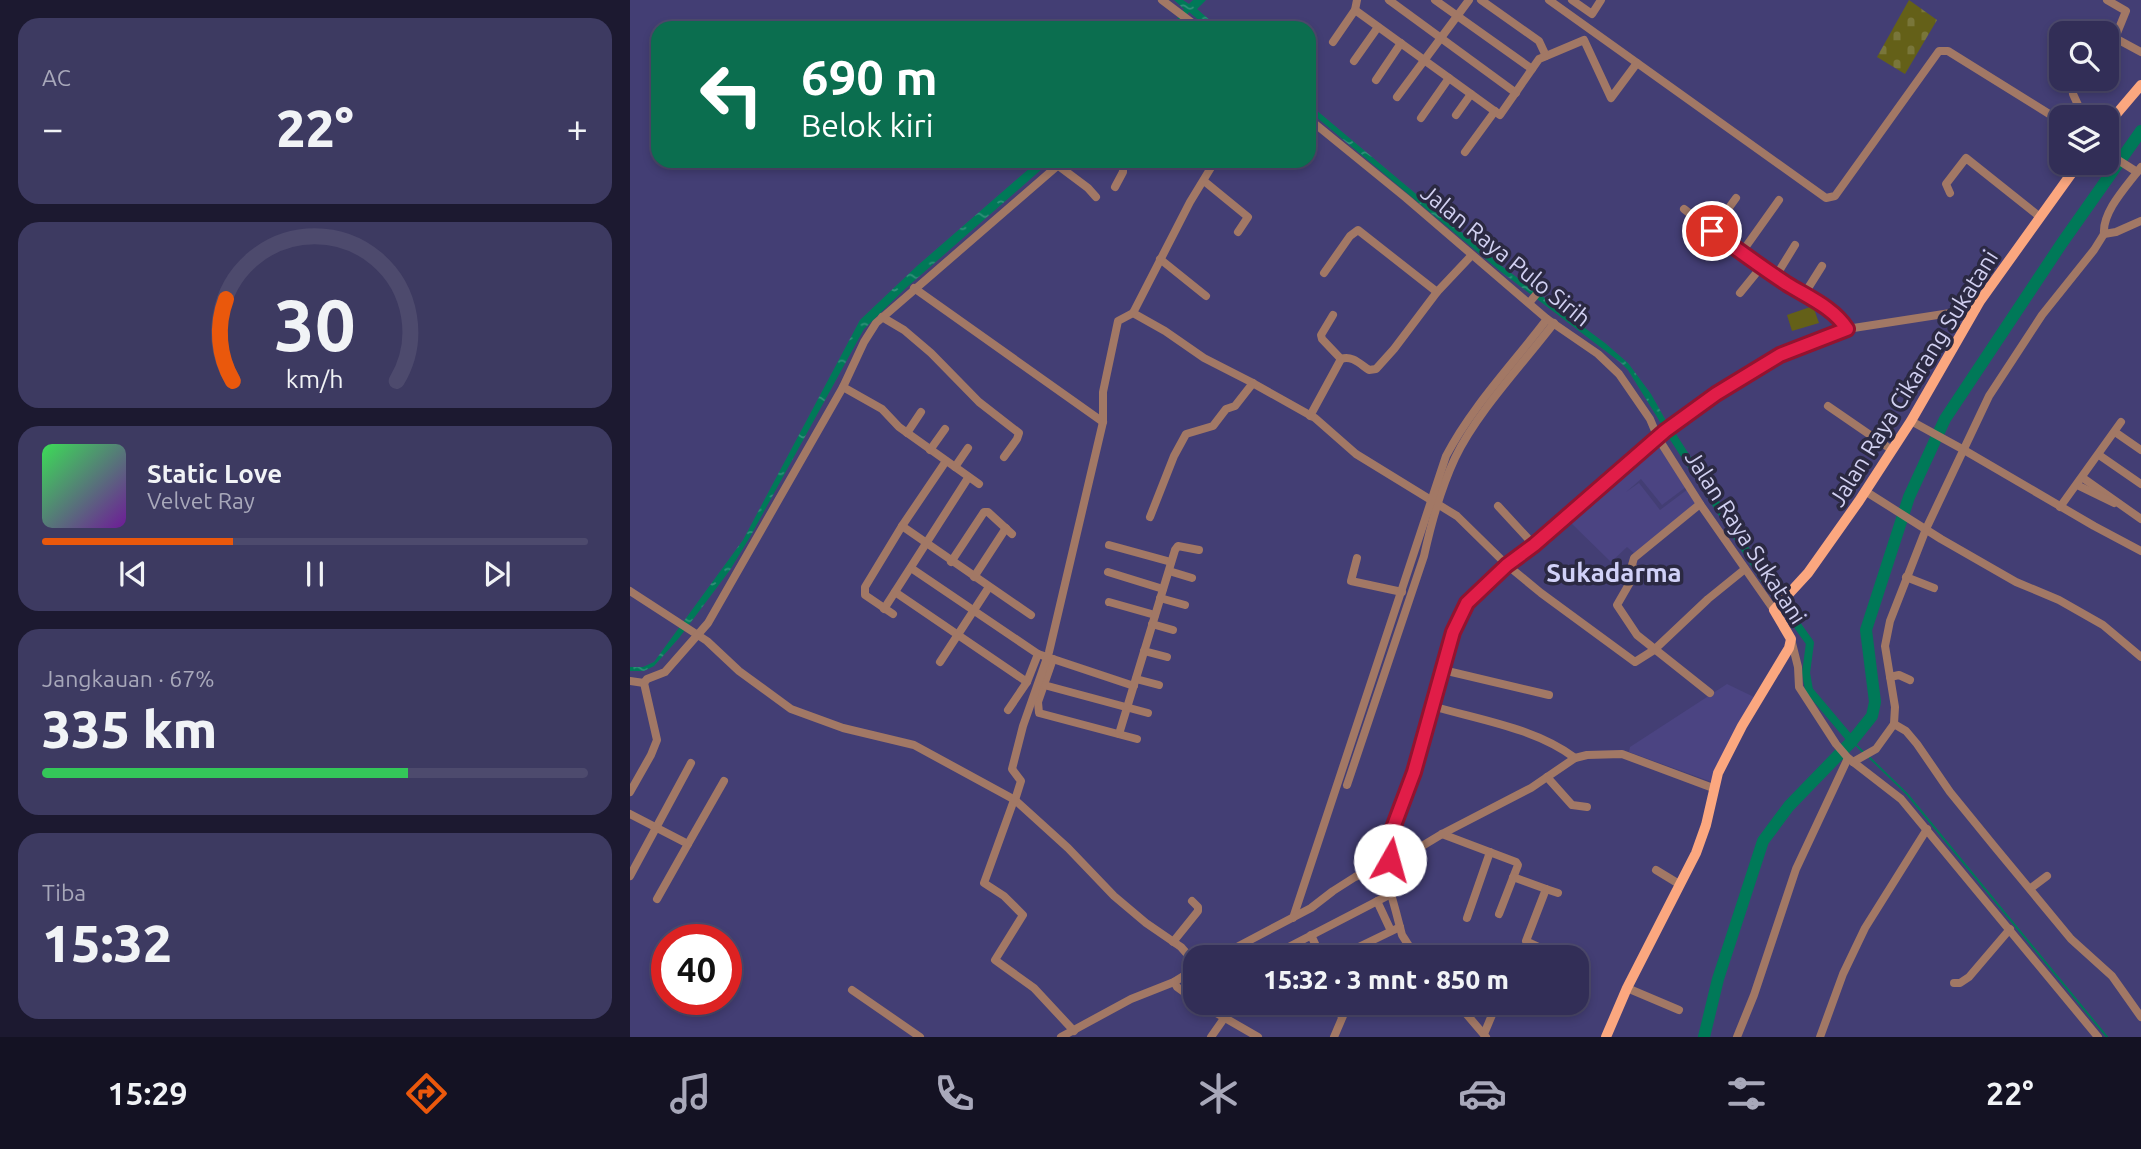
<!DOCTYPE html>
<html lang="id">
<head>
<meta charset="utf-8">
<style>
  :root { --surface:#322e57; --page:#3d3a61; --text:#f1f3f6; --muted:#a8a8ba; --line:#4d4a6d; --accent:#ea580c }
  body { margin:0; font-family:Ubuntu,sans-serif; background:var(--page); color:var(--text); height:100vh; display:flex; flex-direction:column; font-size:26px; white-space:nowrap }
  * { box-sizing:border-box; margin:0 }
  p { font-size:23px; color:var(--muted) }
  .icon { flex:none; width:38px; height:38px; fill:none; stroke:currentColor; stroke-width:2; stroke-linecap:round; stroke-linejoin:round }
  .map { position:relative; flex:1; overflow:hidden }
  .panel { display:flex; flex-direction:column; gap:18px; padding:18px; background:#1c1930; width:630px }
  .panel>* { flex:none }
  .banner { position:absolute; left:21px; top:21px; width:665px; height:147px; border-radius:21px; box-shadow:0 4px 10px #0003,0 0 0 2px var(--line); background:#0b6e4f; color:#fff; overflow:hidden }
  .buttons { position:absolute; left:1419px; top:21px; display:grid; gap:14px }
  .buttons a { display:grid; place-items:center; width:70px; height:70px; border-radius:14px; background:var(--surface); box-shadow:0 4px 10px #0003,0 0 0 2px var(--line); font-size:35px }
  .speed { position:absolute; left:21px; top:924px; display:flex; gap:14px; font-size:35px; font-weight:700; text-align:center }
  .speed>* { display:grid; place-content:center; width:91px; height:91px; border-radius:50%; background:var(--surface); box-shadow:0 4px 10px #0003,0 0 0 2px var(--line); line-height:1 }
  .speed .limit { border:10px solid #d22; background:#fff; color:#111 }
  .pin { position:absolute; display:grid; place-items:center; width:60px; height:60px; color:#fff; margin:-30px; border:4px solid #fff; border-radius:50%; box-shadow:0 2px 7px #0007 }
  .me { position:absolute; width:77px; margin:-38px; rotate:7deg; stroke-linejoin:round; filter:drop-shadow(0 0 5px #0008) }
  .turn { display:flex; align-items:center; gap:24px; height:147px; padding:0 35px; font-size:32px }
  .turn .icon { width:91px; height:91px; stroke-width:2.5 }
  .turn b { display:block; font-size:49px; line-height:60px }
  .big { font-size:52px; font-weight:800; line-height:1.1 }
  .panel .tile { flex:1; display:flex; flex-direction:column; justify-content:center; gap:10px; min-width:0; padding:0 24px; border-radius:21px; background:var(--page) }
  .panel .dial { align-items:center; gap:0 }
  .dial svg { height:182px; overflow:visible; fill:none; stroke:var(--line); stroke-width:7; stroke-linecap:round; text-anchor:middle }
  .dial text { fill:var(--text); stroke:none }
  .song { display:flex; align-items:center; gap:21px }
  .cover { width:84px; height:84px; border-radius:10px; background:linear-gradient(135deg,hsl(130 70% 55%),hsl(280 70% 35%)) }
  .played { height:7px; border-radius:4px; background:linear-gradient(90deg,var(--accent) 35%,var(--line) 35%) }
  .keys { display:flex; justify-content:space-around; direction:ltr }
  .heat { display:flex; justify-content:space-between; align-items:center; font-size:38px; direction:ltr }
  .charge { height:10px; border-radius:5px; background:linear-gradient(90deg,#34c759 67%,var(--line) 0) }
  .trip { position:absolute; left:553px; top:945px; width:406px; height:70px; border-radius:21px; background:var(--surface); box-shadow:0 4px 10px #0003,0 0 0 2px var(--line); font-weight:800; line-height:70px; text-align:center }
  .tabs { display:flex; height:112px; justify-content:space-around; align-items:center; background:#141223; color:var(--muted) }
  .tabs .icon { width:49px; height:49px }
  .tabs .current { color:var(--accent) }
  .tabs b { font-size:32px; color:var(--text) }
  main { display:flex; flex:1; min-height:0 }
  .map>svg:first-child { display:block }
  .built { fill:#4b4482 }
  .cemetery { fill:url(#cemetery-stones) }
  .garden { fill:#646018 }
  .water { fill:url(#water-ripples) }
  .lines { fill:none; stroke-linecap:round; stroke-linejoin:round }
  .stream { stroke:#007958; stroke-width:2 }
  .canal { stroke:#007958; stroke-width:8 }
  .river { stroke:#007958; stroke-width:12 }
  .minor { stroke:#a27865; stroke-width:8 }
  .major { stroke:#fba77f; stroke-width:10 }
  .route-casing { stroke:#92132f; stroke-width:18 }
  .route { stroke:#e11d48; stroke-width:12 }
  .labels { text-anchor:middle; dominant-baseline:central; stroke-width:7; stroke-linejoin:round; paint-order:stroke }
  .street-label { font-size:23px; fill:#d1d0f1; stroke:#2b2942 }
  .quarter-label { font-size:26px; font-weight:bold; fill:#d1d1f8; stroke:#2b2942 }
</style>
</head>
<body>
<main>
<section class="panel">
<div class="tile"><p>AC</p>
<div class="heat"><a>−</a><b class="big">22°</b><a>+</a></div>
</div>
<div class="tile dial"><svg viewBox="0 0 100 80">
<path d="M14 69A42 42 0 1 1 86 69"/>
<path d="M14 69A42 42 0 0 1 11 33" stroke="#ea580c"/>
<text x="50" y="56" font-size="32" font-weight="700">30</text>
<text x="50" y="72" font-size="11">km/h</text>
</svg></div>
<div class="tile">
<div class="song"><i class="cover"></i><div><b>Static Love</b><p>Velvet Ray</p></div></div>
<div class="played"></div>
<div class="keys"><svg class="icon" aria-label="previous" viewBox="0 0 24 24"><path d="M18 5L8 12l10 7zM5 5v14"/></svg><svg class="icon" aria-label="pause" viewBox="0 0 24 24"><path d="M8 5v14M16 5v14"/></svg><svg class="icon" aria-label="next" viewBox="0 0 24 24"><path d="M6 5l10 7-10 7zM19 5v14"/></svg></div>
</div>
<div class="tile"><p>Jangkauan · 67%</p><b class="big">335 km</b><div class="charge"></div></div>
<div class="tile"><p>Tiba</p><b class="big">15:32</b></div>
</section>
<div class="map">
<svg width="1511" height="1037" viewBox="0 0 1511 1037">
  <defs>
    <pattern id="cemetery-stones" width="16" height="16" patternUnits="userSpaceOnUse" patternTransform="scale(1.75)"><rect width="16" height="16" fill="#646018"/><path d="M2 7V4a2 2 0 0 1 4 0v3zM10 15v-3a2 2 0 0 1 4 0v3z" fill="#79763a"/></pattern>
    <pattern id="water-ripples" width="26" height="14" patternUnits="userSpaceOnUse" patternTransform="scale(1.75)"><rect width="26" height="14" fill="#007958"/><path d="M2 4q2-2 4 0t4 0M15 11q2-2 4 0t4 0" fill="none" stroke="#309179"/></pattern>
  </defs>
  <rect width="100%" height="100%" fill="#433e74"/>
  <g class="built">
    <path d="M1027,444l29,43 -24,18 -21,-26 -15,13 13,-9 21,27 28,-21 9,15 -62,50 -8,-7 -16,15 -43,-42z"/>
    <path d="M1097,684l27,13 -42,85 -83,-30 1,-5z"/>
  </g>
  <path class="cemetery" d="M1279,0l28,20 -32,54 -28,-17z"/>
  <path class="garden" d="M1183,306l6,17 -27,8 -5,-16z"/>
  <g class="water">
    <path d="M544,0h9l6,4 4,-4h13l-9,9 22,19h-11l-19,-16 -11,16h-7l13,-19z"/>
    <path d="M679,104l194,163 102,76 23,20 23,31 23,41 -4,3 -42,-68 -8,-8 -120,-91 -191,-160z"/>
    <path d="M408,161h13l-145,127 -42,41 -114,208 -20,33 -51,68 -25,28 -10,5h-14v-4h13l11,-5 89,-122 117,-220 57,-54z"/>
  </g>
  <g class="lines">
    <g class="stream">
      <path d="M1222,741l11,11"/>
      <path d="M1240,758l37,36 200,243"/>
    </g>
    <path class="canal" d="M1038,429l97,151 45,63 -4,30 3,17 43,51"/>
    <path class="river" d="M1074,1037l14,-58 45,-138 26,-35 63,-65 20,-25 3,-14 -9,-72 43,-133 36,-78 117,-176 79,-112"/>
    <g class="minor">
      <path d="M532,0l37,28"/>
      <path d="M759,0l127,93"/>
      <path d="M805,0l97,69"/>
      <path d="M851,0l58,41 7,15"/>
      <path d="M919,0l277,198 9,-2 104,-145h9l114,71"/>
      <path d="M942,0l20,14 9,-14"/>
      <path d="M1477,0l19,11 -11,27 26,14"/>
      <path d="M725,10l145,105 39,-56 45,-19 27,58 26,-35"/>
      <path d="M703,42l22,-32 2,-10"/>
      <path d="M724,61l24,-34"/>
      <path d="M746,80l25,-37"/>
      <path d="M1443,94l5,11 10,12"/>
      <path d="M767,97l72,-97"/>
      <path d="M826,115l15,-21"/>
      <path d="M791,118l28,-40"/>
      <path d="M679,119l97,79 141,121 51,35 21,20 31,45 8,19 42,66 74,106"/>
      <path d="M835,152l30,-41"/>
      <path d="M1477,153l30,19"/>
      <path d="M422,161l36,27 8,9"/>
      <path d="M482,161l11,7v4l-8,15"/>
      <path d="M574,181l44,36 -10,15"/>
      <path d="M1320,193l-4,-9 20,-26 74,59"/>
      <path d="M1054,209c33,26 67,51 103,74 20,13 46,25 60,46"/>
      <path d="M1082,231l24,-33"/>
      <path d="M1474,234c-2,-23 24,-49 37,-67"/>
      <path d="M1112,252l37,-52"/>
      <path d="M530,259l46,37"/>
      <path d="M694,273l26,-37 8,-6 79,62"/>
      <path d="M1146,276l19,-31"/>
      <path d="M284,288l189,134"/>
      <path d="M1110,293l22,-27"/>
      <path d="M1175,293l17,-27"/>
      <path d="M899,303l14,-17"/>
      <path d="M503,313l32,18 39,27 45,23 66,37 41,36 101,62 50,49 34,28 94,69 19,-12 54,-51 37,-30"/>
      <path d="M703,315l-12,20 1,4 19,20"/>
      <path d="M252,317l22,13 27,23 48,49 40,31 -2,6 -13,18"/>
      <path d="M213,387l39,22 17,18 80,57"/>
      <path d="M1198,406l64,44"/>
      <path d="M680,416l31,-57c11,-4 19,5 28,11l7,-1 18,-20 43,-57 34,-36"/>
      <path d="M1281,421l53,29 130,76 47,25"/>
      <path d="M1485,432l26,18"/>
      <path d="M277,433l14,-21"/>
      <path d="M300,450l15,-21"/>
      <path d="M1469,455l42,29"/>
      <path d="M325,467l13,-19"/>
      <path d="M1453,478l58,41"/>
      <path d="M1447,485l37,18"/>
      <path d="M1235,491l76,48 75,43 43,18 44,25 38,32"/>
      <path d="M1070,504l-66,54 -2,7 4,7 -19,33 20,30 73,58"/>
      <path d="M868,506l36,39"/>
      <path d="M1430,507l61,-85"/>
      <path d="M520,517l24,-61 12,-22 27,-8 13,-17 9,-3 18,-23"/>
      <path d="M272,526l129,89"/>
      <path d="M479,545l62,17"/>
      <path d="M727,558l-6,23 51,11"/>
      <path d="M321,562l33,-50h4l24,22"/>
      <path d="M281,568l127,86 96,32"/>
      <path d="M539,571l23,7"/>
      <path d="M478,572l55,17"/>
      <path d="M344,577l32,-49"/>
      <path d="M1276,577l28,11"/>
      <path d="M0,591l77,50 32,30 52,38 52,19 71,17 101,55 53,48 46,48 32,27 35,24 14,16"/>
      <path d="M265,592l132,90"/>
      <path d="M530,598l25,7"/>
      <path d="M479,602l46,13"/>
      <path d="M254,609l84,-131"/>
      <path d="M263,614l-28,-19v-8l37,-61 44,-65"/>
      <path d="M522,624l21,6"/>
      <path d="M1161,639l7,28 1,20 37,57 12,14 53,41 197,238"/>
      <path d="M514,651l23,6"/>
      <path d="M423,659l-15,43 1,11 98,26"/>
      <path d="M310,662l49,-75"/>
      <path d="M813,670l106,25"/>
      <path d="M1260,677l9,-2 11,5"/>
      <path d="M506,679l23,6"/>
      <path d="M0,681l14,2"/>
      <path d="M414,685l104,28"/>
      <path d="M802,706c48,14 103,22 143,52"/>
      <path d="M378,710l19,-28 11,-28"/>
      <path d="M1264,724l12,7 11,13 33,48 44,54 77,93 41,37 29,41"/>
      <path d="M489,734l56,-184 3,-4 21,4"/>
      <path d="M1223,762l23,-13 18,-25 1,-17 -10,-61 5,-25 36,-92 63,-133 53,-81 52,-65 10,-16 12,-2 25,-11"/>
      <path d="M917,777l25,28 15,2"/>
      <path d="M717,785l77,-229c7,-32 17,-68 31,-98 22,-46 67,-93 99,-135"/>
      <path d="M0,792l21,-37 6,-15 -13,-57 3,-4 18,-7 43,-49 135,-236 21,-45 12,-19 187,-162"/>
      <path d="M384,800l-30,83 20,13 19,19 -28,45 39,28 40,43"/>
      <path d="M385,800l6,-19 -9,-12 11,-43 26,-74 54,-230v-30l15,-71 15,-8 57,-111 25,-41"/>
      <path d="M0,814l58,30 -31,55"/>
      <path d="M812,834l74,28 2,3 -19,49"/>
      <path d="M58,844l36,-63"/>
      <path d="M1026,870l23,14"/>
      <path d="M0,876l61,-113"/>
      <path d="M883,877l33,12 -20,52 15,7"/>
      <path d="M1401,888l16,-12"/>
      <path d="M916,889l12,4"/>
      <path d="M747,901l14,30"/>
      <path d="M663,918l153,-462c27,-51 67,-92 101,-137"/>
      <path d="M837,918l23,-66"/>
      <path d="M681,935l10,22"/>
      <path d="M543,942l25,-31v-4l-6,-6"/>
      <path d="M651,951l110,-57"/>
      <path d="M588,957l93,-49 22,-17 22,-14 11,-5 26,-1 2,-8 48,-29 89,-46 44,-30 12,-3 35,-1 91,34"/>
      <path d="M708,957l62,-30"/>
      <path d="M786,957l-14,-22 -6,-23 -5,-18 1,-23 -5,-27 27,-72 39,-140 14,-29 40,-38 27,-20 131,-114 51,-37 45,-29 19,-10 67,-26 129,-20"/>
      <path d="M544,982l3,5 18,13"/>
      <path d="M1324,983h6l9,-6 41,-48"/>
      <path d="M997,988l52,22"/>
      <path d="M222,990l68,47"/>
      <path d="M569,1003l59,34"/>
      <path d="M827,1003l29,34"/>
      <path d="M854,1034l13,-31"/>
      <path d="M431,1037l70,-38 43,-17 21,-13"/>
      <path d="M581,1037l14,-20"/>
      <path d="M704,1037l9,-21 -8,-5 1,-8"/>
      <path d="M1107,1037l17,-42 42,-126 52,-111"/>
      <path d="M1190,1037l23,-63 22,-46 62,-99"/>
    </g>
    <g class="major">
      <path d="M1477,125l34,-40"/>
      <path d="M976,1037l21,-49 69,-135 10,-28 12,-52 24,-47 47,-78 2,-9 -17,-29 34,-37 51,-72 52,-80 69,-120 99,-138"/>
    </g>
  </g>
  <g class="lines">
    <g class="route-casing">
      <path id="route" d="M760,860l-3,-16 27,-72 39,-140 14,-29 40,-38 27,-20 131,-114 51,-37 64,-39 67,-26c-13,-21 -39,-32 -60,-45 -26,-17 -50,-35 -75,-53"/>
    </g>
    <use href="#route" class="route"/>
  </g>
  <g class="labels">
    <g class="street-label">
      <text transform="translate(876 255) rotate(39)">Jalan Raya Pulo Sirih</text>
      <text transform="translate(1283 378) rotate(-58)">Jalan Raya Cikarang Sukatani</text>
      <text transform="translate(1116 537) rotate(57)">Jalan Raya Sukatani</text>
    </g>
    <g class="quarter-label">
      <text x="984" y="572">Sukadarma</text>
    </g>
  </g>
</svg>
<div class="buttons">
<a><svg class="icon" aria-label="search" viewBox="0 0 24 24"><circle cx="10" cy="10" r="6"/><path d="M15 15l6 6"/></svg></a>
<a><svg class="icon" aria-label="layers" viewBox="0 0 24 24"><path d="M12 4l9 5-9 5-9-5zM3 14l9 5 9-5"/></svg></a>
</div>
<div class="speed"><div class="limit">40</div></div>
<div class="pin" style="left:1082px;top:231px;background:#d93025"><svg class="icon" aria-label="arrive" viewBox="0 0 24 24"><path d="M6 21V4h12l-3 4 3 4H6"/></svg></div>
<svg class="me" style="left:760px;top:860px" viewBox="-20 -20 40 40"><circle r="19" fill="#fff"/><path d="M0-13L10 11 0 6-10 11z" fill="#e11d48"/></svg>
<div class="trip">15:32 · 3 mnt · 850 m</div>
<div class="banner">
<div class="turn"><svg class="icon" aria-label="left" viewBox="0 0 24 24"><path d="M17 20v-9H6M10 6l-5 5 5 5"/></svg><div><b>690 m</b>Belok kiri</div></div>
</div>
</div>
</main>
<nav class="tabs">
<b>15:29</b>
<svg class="icon current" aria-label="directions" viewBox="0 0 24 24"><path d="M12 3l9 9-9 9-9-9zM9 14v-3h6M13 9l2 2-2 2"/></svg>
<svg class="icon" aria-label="music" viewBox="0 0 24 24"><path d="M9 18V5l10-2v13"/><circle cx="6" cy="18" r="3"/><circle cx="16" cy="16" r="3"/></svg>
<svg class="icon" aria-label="phone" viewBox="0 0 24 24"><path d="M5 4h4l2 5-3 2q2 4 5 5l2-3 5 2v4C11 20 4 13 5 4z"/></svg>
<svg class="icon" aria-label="climate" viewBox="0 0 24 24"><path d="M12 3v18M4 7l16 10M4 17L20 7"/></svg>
<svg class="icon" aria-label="car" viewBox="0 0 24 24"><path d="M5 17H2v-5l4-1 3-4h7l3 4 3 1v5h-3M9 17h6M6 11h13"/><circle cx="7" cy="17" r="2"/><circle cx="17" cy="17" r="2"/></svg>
<svg class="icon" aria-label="filters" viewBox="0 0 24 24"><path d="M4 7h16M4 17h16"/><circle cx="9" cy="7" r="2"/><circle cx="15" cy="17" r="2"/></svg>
<b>22°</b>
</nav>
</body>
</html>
